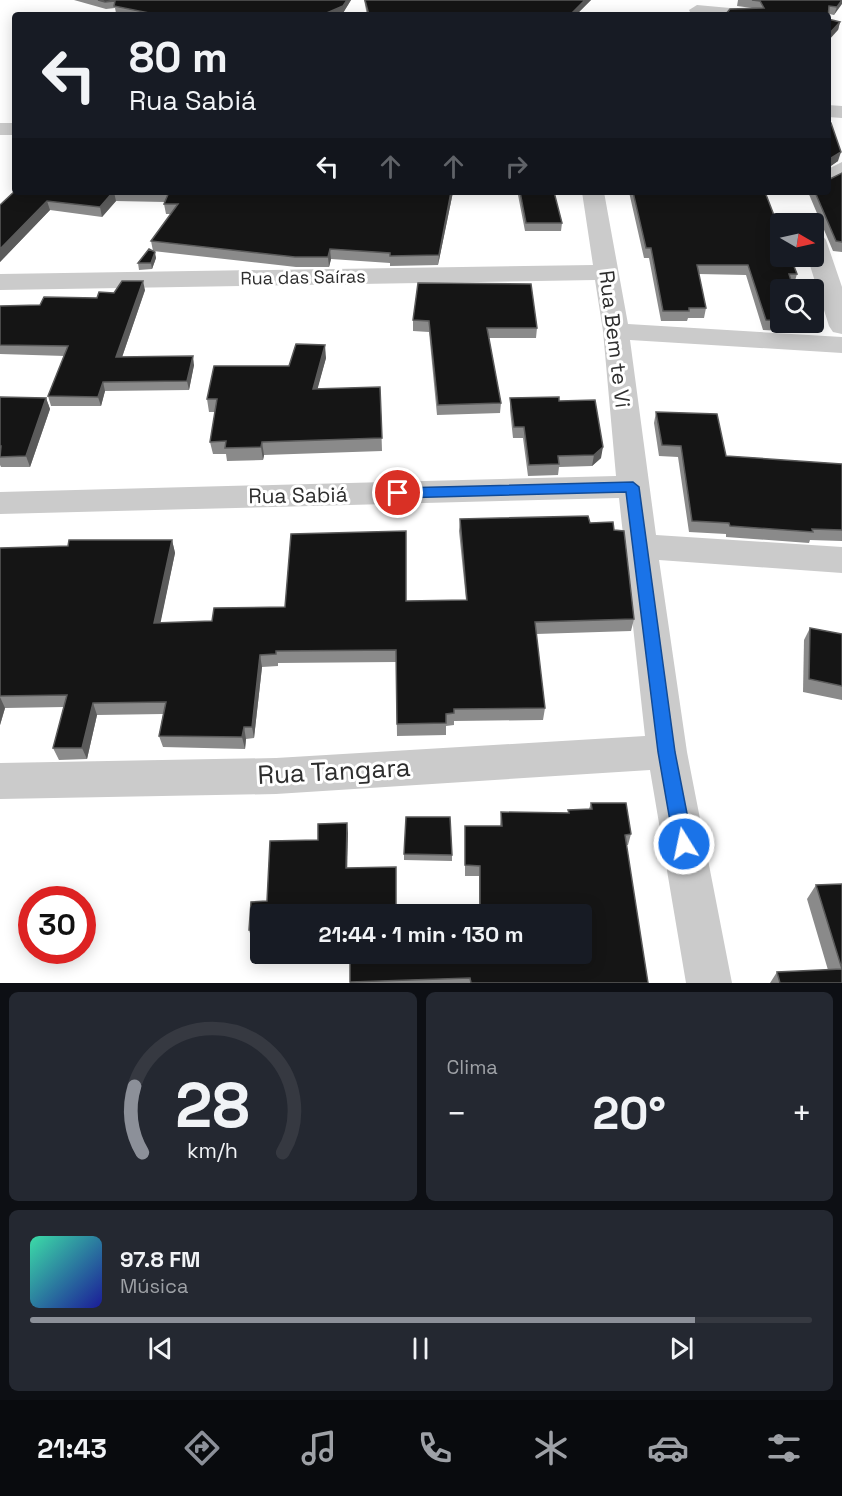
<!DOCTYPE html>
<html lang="pt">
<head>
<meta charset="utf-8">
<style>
  :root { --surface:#171b24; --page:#242831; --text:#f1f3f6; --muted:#9ea1a6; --line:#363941; --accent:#8c9099 }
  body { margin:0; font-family:"Space Grotesk",sans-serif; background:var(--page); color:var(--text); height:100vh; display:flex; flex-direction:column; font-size:22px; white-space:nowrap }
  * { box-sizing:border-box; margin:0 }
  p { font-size:20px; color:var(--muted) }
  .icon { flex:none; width:33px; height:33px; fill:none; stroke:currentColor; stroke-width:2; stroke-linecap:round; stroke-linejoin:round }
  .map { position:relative; height:983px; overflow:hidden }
  .drawer { display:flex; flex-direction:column; gap:9px; padding:9px; background:#0d0f14; flex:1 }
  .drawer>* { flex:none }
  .top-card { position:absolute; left:12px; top:12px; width:819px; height:183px; border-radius:6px; box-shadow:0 3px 15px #0003; background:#171b24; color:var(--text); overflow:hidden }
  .needle { width:39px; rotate:99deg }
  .fabs { position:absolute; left:770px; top:213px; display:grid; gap:12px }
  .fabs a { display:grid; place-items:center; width:54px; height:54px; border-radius:6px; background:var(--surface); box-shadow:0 3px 15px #0003; font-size:30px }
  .speed { position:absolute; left:18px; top:886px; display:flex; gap:12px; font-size:30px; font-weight:700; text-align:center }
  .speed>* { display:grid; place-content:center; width:78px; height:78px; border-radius:50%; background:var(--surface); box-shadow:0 3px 15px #0003; line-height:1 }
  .speed .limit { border:9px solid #d22; background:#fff; color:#111 }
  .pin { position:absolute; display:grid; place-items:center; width:51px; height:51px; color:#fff; margin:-26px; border:3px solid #fff; border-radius:50%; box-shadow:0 2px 6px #0007 }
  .me { position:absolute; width:66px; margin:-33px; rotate:350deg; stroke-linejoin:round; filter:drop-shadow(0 0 4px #0008) }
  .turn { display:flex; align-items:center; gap:21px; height:126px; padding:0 18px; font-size:27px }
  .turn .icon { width:78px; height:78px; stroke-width:2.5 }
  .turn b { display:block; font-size:42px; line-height:51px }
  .lanes { display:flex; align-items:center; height:57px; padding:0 18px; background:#0003; justify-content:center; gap:30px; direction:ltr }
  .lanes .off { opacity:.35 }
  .big { font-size:45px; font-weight:600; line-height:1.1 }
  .drawer .tile { flex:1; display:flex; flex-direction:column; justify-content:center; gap:9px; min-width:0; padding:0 21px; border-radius:9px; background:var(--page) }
  .drawer .dial { align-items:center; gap:0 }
  .dial svg { height:156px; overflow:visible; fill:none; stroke:var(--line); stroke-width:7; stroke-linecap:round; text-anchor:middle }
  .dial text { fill:var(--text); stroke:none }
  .song { display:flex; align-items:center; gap:18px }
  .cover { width:72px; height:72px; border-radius:9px; background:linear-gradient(135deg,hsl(160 70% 55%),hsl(240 70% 35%)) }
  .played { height:6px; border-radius:3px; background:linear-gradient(90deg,var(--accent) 85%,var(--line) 85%) }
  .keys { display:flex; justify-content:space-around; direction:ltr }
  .heat { display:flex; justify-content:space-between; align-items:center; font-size:33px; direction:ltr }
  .drawer .tiles { flex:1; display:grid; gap:9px; grid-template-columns:1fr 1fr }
  .tile:last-child { grid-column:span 2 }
  .trip { position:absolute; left:250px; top:904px; width:342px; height:60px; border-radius:6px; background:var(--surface); box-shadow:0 3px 15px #0003; font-weight:600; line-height:60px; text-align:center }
  .dock { display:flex; height:96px; justify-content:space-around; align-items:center; background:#090b0e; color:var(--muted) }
  .dock .icon { width:42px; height:42px }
  .dock .on { color:var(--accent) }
  .dock b { font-size:27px; color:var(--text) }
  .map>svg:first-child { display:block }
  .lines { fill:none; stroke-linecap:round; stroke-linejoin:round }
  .street { fill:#cbcbcb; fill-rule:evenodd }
  .wall { fill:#8a8a8a }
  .shaded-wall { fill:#5b5b5b }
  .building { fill:#151515; stroke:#5b5b5b; stroke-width:1.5 }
  .route { fill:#1a73e8; stroke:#114b97; stroke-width:1.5 }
  .labels { text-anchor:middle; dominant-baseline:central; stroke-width:6; stroke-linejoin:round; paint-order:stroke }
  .far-street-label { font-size:18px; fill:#2e2e2e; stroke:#fff }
  .street-label { font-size:21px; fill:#2e2e2e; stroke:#fff }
  .near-street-label { font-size:26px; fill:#2e2e2e; stroke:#fff }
</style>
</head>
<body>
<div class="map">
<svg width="842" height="983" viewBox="0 0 842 983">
  <rect width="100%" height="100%" fill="#fff"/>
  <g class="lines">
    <g class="street">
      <path d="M697,5l55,5 6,1 2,4 -69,-1 -2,-4z"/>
      <path d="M828,105l14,1v12l-14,-1z"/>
      <rect x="0" y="123" width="15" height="12"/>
      <path d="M842,162v17l-14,7v-17z"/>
      <path d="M582,192h22l24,132 214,13v16l-212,-13 26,195 186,12v26l-183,-13 28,192 45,231h-46l-36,-213 -374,24 -276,5v-36l276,-5 369,-22 -26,-238 -619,16v-22l616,-16 -13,-145 -8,-51 -595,10v-16l593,-9z"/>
      <path d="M813,233l9,2 4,5 16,47v47l-9,-2 -4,-6 -22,-70h6z"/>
    </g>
  </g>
  <g class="wall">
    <path d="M74,0h277l-8,13 -5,2h-213l-9,-2 -1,-5 -9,1z"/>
    <path d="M364,0h227l-15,15h-209z"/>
    <path d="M738,0h104l-8,15 -5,-1 -1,5 12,3 -2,8 -86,-22 -15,-2z"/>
    <path d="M828,122l10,39 -9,6 1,12 12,-6v79l-9,-1 -25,-59h20z"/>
    <path d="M15,192h438l-15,73 -48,1v-3l-59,-4 -2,8h-33l-143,-16 3,7 -4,11 -13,1 -1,-7 15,-12 -2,-10 20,-27h-5l-2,-10 1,-2 -49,-1 -14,16 -52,-7 -50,52v-57z"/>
    <path d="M502,192h52l8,31 -1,8h-36l-7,-36 -16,-1z"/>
    <path d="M629,192h136l32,82 -3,10 -14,6v32h25l-3,10 -39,-2 -17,-55 -47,-1 7,34 -2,10h-16l-1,3h-26l-12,-63h-5z"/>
    <path d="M145,290l-23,67 72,8 -5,25 -84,1 -4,15h-50l-3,-10 17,-40 -65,-2v-48l40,-1 57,-7 17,-5z"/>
    <path d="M413,320l124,8 -1,10h-47l12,65 -1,10 -63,2 -8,-83 -16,-1z"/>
    <path d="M326,358l-9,31 63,-2 2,64 -118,4 -1,5 -36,1 -1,-7h-13l-3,-12 5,-30h-6l-2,-13 82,-33z"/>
    <path d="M0,397l46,1 4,11 -20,58h-29l-1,-2z"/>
    <path d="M510,398l49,3 42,57 -9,8 -33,1 -1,8 -30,1 -5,-38h-10l-3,-28z"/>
    <path d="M656,412l70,44 116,8v77l-32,-1 -1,3 -83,-6v-3l-37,-2 -11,-75 -19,-1 -5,-33z"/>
    <path d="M460,519l130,4 44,96 -3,12 -95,3 9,74 -2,12 -89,1v4l-8,1v9l-49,1 -1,-74 -118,1v3l-16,1 -8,71 -8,1 -1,10 -82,-2 -4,-11 4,-22 -66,1 -10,44 -28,1 -6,-12 11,-41 -59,1 -5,17v-177l68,-2 104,-6 3,13 -15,70 52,-2 73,-14 121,-6 60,-1 -7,-69z"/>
    <path d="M810,628l32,6v66l-39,-8 1,-52z"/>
    <path d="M591,803l40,31 -3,11h-2l22,138h-298v-29l232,-39h-103v-39h-14v-50h35l1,-14 67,1v-3l21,-1z"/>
    <path d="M348,833l-87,82v25h-9l-3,-10 18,-29 51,-61z"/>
    <path d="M404,854l48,1v6l-48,-1z"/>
    <path d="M842,884v99h-72l7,-11 51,-2 -21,-71 9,-14z"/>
  </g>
  <g class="shaded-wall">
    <path d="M347,0h4l-8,13 -5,2h-16z"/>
    <path d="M585,0h6l-15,15h-6z"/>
    <path d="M842,0v4l-8,11 3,-8z"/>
    <path d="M840,22l-2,8 -10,11v-6z"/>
    <path d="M841,152l-3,9 -10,7v-8z"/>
    <path d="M113,192h1l2,9 -14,16 -2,-10z"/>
    <path d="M451,192h2l-15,73 1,-10z"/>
    <path d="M47,201l3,9 -50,52v-13z"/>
    <path d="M330,249l1,10 -2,8 -1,-10z"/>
    <path d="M155,252l1,6 -4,11 -1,-6z"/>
    <path d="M143,281l2,9 -26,76 -3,-9z"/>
    <path d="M325,345l1,13 -12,44 -1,-13z"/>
    <path d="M193,356l1,9 -5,25 -2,-9z"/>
    <path d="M103,382l2,9 -4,15 -3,-9z"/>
    <path d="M46,398l4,11 -20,58 -4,-11z"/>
    <path d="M262,442l2,13 -1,5 -2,-13z"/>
    <path d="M603,447l-2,11 -9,8 2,-11z"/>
    <path d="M172,540l3,13 -17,82 -4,-12z"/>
    <path d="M260,655l2,12 -8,71 -2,-11z"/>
    <path d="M0,697l5,11 -5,17z"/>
    <path d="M93,703l4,12 -10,44 -5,-11z"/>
    <path d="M244,727l2,12 -1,10 -3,-12z"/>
    <path d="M347,823l1,10 -1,45 -1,-10z"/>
  </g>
  <g class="building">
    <path d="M98,0h249l-4,6 -21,9h-163l-45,-9 1,-5 -10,1z"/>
    <path d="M365,0h220l-15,15h-201z"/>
    <path d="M752,0h90l-5,7 -8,-1 -1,13 12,3 -12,13v-20h-103l5,-6 34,-1 -4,-7z"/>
    <path d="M828,122v1h3l10,29 -13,8 2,19 12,-6v69l-6,-1 -21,-49h13z"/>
    <path d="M15,191v1h98l-13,15 -53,-6 -47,48v-44z"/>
    <path d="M166,192h285l-12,63 -49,1v-3l-60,-4 -2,8h-33l-144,-16 27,-37h-14l5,-12z"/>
    <path d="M520,192h34l8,31h-36z"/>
    <path d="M633,192h132l15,39v25h10l7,18h-8l5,16h-14v31l-14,-1 -18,-55h-51l9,43h-17v3h-26l-12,-63h-5z"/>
    <path d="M149,249l6,3 -4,11h-13z"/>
    <path d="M122,281h21l-27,76 77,-1 -6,25 -84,1 -5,15 -50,-1 20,-50 -68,-1v-39l40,-1 4,-8 53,1 2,-6 15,1z"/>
    <path d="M418,283l113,1 6,44h-50l14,75 -63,2 -9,-84 -16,-1z"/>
    <path d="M296,344l29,1 -12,44 67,-2 2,51 -120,4 -1,5 -36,1 1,-7 -16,1 7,-43h-10l7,-33h75z"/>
    <path d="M0,397l46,1 -20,58 -26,1 1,-11h-1z"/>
    <path d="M559,397v4l36,-1 8,47 -9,8 -36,1 1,8 -30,1 -5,-38h-10l-4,-29z"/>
    <path d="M656,412l61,2 9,42 116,8v66l-30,-1 1,3 -83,-6 -1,-3 -37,-2 -11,-75 -19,-1z"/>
    <path d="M588,516l2,7 23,-1 1,8 10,1 10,88 -99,3 10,86 -91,1v4l-8,1v9l-49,1 -1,-74 -120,1v3l-16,1 -8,72h-8l-2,10 -83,-1 7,-34 -73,1 -11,45h-29l14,-53 -67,1v-148l68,-2 1,-6h103l-18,83 58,-2 2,-13 71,-1 6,-73 115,-3v70l61,-1 -7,-81z"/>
    <path d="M810,628l32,6v52l-33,-7z"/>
    <path d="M591,803h35l5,31 -6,1 23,148h-177l-1,-5 -120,4v-28h232v-39h-102v-49l-15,-1v-39h37l-1,-14 68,1 -1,-3 24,-1z"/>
    <path d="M406,817h44l2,38 -48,-1z"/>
    <path d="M347,823l-1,45 50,-1v48h-135v15h-12l2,-28 16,-1 3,-60 48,-1v-16z"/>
    <path d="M842,884v99h-62l-3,-11 65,-3 -26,-84z"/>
  </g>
  <path class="route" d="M633,482l6,5 36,265 18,92 -3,6 -6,3 -7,-3 -3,-6 -16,-92 -32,-260 -228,6 -7,-5 7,-5z"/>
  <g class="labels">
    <g class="far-street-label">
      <text transform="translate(303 277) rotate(-1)">Rua das Saíras</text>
    </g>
    <g class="street-label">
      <text transform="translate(615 339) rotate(83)">Rua Bem te Vi</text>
      <text transform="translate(298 495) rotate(-1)">Rua Sabiá</text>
    </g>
    <g class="near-street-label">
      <text transform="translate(334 771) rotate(-3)">Rua Tangara</text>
    </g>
  </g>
</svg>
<div class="fabs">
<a><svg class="needle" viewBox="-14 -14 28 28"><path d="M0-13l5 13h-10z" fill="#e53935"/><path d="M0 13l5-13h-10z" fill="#9ea1a6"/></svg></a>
<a><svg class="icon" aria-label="search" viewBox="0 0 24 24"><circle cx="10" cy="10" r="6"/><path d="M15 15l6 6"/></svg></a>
</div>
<div class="speed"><div class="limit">30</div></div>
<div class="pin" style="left:398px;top:493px;background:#d93025"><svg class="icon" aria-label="arrive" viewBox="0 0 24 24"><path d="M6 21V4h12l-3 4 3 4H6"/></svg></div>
<svg class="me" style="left:684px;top:844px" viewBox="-20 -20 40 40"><circle r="17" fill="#1a73e8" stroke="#fff" stroke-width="3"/><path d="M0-11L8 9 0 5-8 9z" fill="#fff"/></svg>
<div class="trip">21:44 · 1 min · 130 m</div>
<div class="top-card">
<div class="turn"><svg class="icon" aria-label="left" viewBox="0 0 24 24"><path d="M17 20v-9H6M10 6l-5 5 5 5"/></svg><div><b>80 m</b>Rua Sabiá</div></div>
<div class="lanes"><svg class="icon" aria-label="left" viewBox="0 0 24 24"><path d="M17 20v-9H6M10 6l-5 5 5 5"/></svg><svg class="icon off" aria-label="ahead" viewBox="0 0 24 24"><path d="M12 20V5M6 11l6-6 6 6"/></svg><svg class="icon off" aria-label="ahead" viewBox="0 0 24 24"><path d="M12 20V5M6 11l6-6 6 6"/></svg><svg class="icon off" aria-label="right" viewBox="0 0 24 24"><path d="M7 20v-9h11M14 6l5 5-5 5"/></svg></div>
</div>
</div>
<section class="drawer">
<div class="tiles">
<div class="tile dial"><svg viewBox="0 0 100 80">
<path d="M14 69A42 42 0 1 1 86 69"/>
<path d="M14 69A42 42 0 0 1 10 35" stroke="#8c9099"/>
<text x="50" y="56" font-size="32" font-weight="700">28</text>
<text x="50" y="72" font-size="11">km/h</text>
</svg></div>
<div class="tile"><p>Clima</p>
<div class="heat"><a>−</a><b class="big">20°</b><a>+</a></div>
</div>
<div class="tile">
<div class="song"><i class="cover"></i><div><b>97.8 FM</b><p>Música</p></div></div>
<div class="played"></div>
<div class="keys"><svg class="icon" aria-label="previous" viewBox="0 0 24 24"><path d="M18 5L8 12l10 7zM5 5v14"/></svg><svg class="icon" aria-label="pause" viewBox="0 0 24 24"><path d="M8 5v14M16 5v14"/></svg><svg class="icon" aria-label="next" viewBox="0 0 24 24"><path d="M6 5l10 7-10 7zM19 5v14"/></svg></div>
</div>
</div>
</section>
<nav class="dock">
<b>21:43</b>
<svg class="icon on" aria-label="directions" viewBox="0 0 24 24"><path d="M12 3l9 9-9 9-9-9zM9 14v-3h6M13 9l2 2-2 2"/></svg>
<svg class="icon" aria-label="music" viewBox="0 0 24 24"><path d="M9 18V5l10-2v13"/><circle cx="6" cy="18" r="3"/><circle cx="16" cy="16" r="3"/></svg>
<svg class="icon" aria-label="phone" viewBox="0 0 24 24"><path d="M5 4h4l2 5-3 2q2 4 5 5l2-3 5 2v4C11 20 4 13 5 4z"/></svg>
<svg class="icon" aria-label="climate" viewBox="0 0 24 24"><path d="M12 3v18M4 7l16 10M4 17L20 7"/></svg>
<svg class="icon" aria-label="car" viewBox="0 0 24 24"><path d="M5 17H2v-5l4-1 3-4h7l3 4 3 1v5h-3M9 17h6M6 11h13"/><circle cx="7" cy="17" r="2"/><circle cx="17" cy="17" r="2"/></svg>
<svg class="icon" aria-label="filters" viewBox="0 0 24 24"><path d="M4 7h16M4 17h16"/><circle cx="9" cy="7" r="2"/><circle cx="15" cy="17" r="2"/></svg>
</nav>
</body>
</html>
